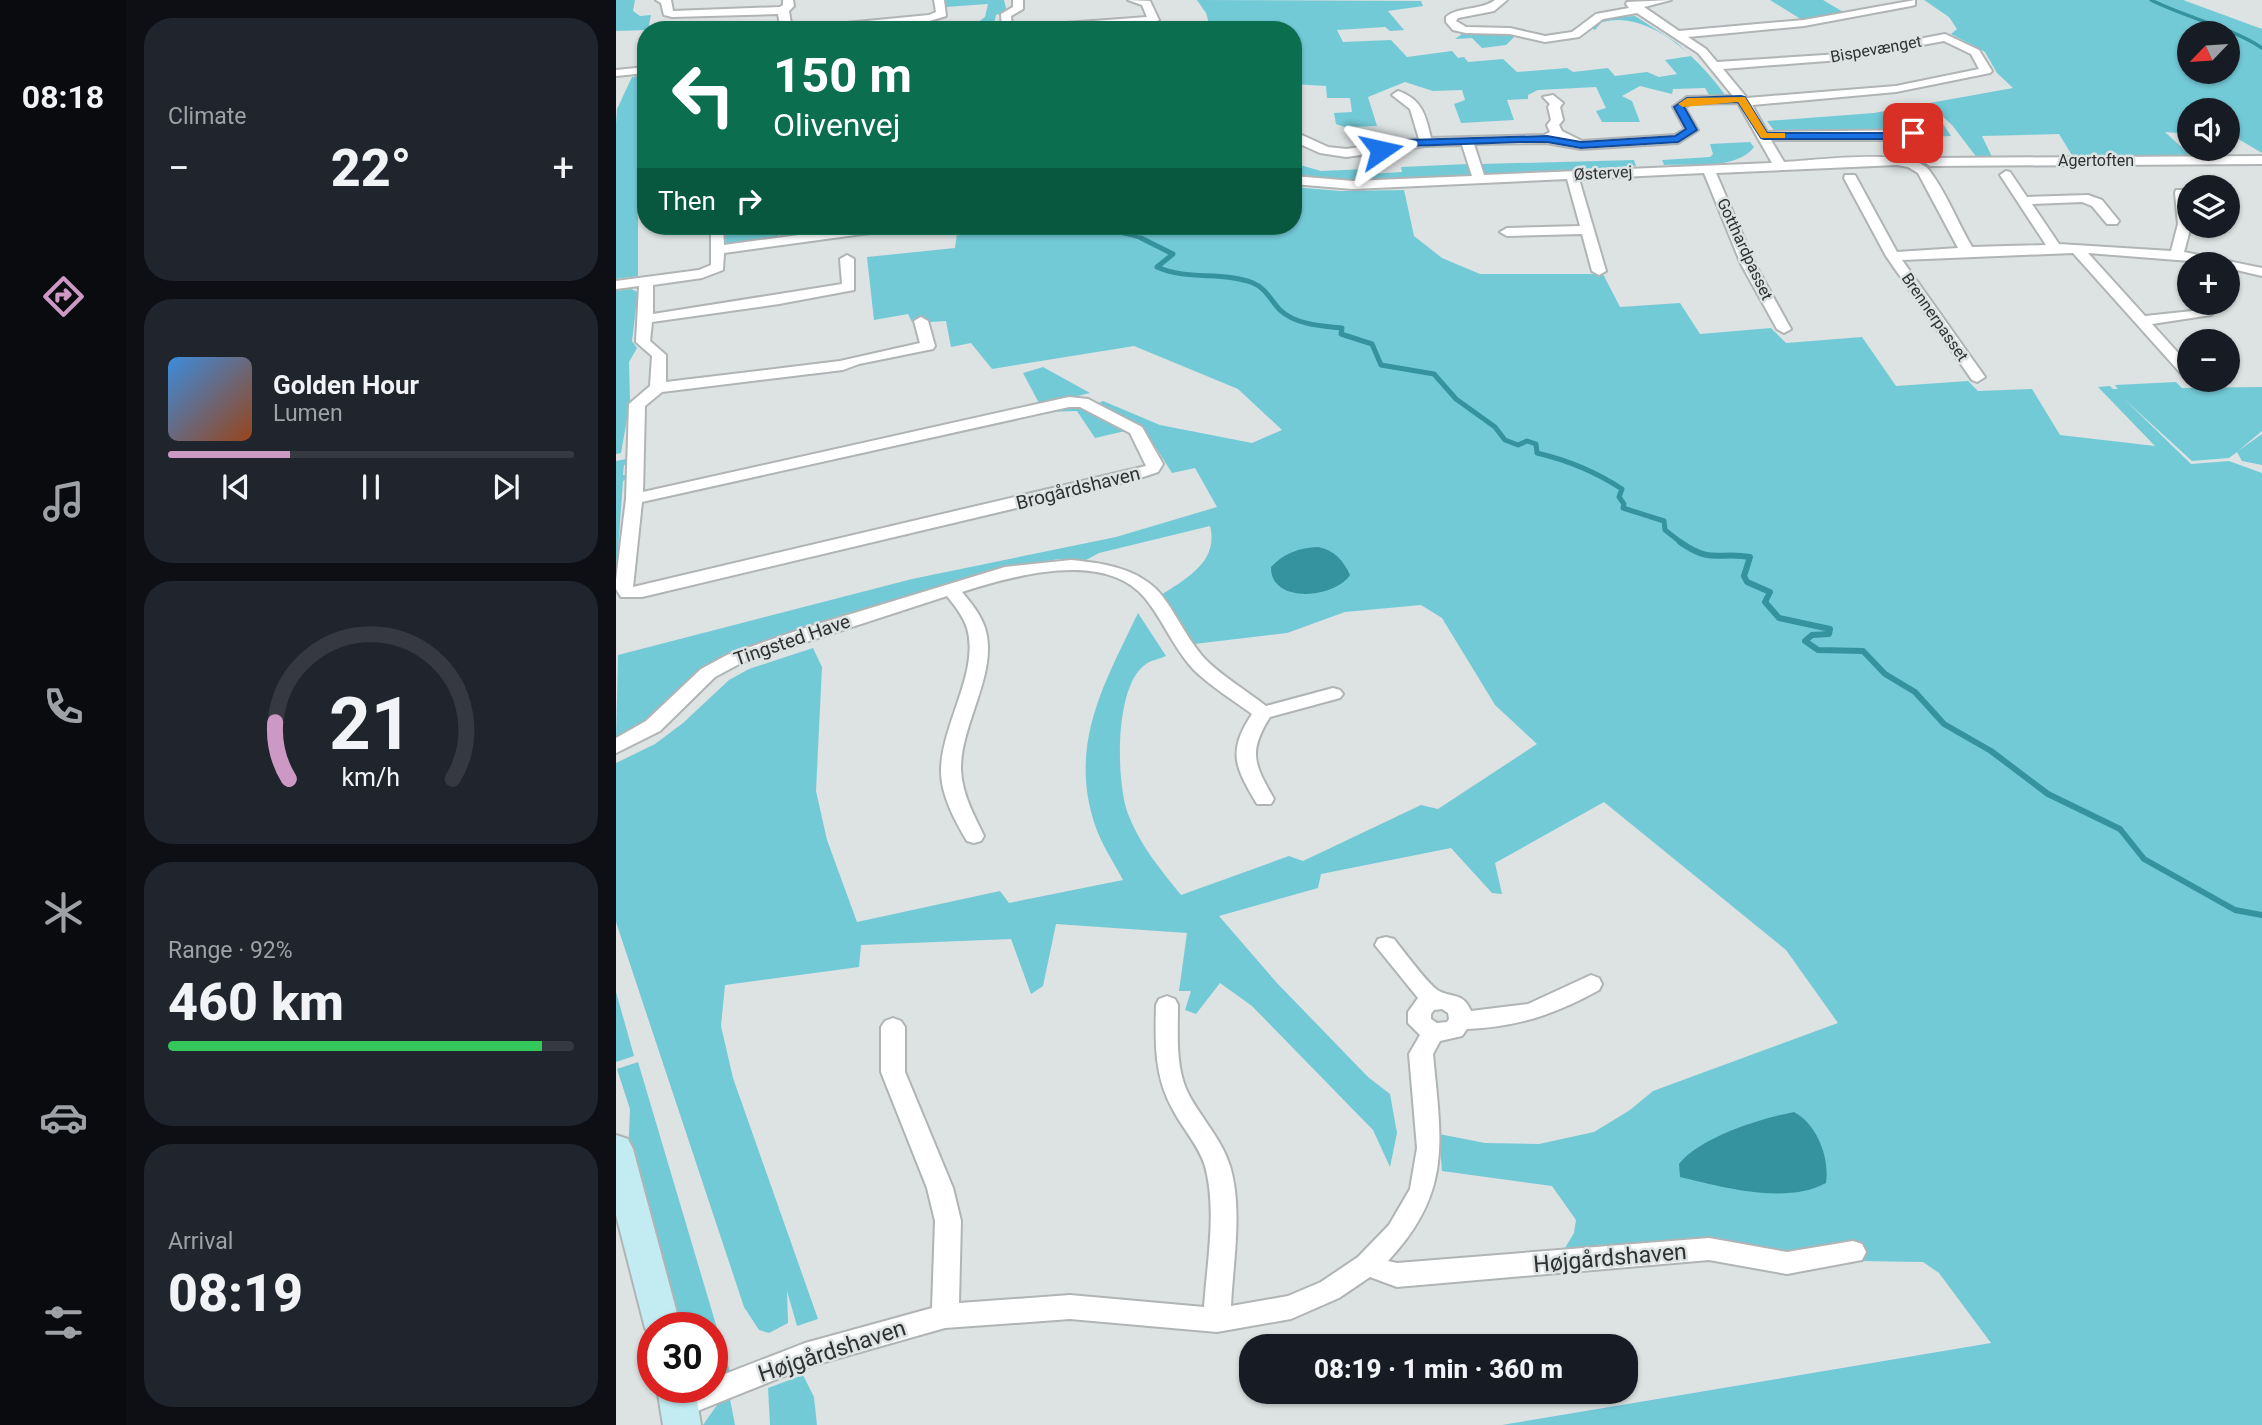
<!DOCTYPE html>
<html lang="en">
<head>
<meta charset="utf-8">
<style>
  :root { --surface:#171b24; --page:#20242c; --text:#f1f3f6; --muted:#9ea1a6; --line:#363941; --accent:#cc99c4 }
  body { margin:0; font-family:Roboto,sans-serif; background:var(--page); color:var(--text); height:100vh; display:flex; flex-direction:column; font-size:26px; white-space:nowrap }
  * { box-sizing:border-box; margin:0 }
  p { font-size:23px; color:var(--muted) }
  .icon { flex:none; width:38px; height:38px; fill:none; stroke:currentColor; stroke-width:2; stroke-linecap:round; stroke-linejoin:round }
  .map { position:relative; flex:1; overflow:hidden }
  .sheet { display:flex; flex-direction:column; gap:18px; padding:18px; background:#0d0f14; width:490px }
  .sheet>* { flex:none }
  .hud { position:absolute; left:21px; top:21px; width:665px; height:214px; border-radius:28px; box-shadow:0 2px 5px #0004; background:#0b6e4f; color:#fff; overflow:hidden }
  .needle { width:46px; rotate:245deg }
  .fabs { position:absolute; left:1561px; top:21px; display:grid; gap:14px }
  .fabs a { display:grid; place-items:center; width:63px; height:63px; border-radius:50%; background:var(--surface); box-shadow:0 2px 5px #0004; font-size:35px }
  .speed { position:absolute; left:21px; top:1312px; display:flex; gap:14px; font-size:35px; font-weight:700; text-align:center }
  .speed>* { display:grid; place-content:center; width:91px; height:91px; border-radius:50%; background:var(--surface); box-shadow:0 2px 5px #0004; line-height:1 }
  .speed .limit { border:10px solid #d22; background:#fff; color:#111 }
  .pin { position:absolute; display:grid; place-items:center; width:60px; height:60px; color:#fff; margin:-30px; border-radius:14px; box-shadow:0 4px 10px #0006 }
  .me { position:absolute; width:77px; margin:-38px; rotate:79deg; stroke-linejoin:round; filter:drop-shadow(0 0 5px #0008) }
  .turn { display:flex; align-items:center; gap:24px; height:147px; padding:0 21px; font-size:32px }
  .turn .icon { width:91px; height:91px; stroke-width:2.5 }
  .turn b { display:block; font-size:49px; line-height:60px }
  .then { display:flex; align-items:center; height:66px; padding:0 21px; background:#0003; gap:14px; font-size:26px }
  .big { font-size:52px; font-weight:800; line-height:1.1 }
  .sheet .card { flex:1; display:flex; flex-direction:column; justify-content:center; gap:10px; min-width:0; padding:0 24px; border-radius:28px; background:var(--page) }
  .sheet .dial { align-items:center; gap:0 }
  .dial svg { height:182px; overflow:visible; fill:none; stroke:var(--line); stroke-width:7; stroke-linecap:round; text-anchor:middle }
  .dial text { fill:var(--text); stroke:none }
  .song { display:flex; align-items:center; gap:21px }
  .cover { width:84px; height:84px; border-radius:10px; background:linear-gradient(135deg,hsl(210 70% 55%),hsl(20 70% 35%)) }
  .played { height:7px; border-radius:4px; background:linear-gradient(90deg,var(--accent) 30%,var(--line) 30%) }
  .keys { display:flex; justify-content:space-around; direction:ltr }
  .heat { display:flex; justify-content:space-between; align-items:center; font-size:38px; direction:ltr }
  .charge { height:10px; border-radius:5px; background:linear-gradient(90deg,#34c759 92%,var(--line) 0) }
  .trip { position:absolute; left:623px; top:1334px; width:399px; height:70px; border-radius:28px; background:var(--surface); box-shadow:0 2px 5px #0004; font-weight:800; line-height:70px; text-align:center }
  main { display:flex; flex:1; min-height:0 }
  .tab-bar { display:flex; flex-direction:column; width:126px; justify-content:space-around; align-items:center; background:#090b0e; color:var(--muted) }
  .tab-bar .icon { width:49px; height:49px }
  .tab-bar .on { color:var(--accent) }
  .tab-bar b { font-size:32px; color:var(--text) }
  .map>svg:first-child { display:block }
  .green { fill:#73cad7; fill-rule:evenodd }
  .water { fill:#35929f }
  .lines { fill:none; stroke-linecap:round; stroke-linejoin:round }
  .stream-far2 { stroke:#35929f; stroke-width:3.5 }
  .stream-far1 { stroke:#35929f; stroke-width:5 }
  .stream { stroke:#35929f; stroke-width:6 }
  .street-casing { stroke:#b0b4b5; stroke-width:4 }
  .secondary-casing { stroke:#b0b4b5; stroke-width:4 }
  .street { fill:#fff; fill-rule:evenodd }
  .secondary { fill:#c2ecf2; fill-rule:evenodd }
  .route { fill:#1a73e8; stroke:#114b97; stroke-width:2 }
  .slow { fill:#f59e0b }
  .labels { text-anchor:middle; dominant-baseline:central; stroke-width:5; stroke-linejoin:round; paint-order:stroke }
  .far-street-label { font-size:16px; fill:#2f3131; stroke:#dde2e3 }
  .street-label { font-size:19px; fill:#2f3131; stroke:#dde2e3 }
  .near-street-label { font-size:23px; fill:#2f3131; stroke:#dde2e3 }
</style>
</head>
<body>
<main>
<nav class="tab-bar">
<b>08:18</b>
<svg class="icon on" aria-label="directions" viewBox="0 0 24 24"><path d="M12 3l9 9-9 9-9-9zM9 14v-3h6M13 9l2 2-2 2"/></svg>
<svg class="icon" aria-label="music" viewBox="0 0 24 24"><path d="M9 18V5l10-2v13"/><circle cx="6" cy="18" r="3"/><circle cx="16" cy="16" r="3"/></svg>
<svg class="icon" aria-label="phone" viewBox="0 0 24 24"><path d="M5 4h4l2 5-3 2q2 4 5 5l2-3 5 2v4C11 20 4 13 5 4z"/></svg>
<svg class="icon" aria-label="climate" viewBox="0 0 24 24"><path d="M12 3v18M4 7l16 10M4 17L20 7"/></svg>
<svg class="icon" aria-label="car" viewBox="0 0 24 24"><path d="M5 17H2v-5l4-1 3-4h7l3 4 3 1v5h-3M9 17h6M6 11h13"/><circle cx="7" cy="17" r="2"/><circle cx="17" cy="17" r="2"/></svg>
<svg class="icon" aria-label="filters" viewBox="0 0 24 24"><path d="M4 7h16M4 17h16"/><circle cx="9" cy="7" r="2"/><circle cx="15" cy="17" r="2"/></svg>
</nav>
<section class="sheet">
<div class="card"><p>Climate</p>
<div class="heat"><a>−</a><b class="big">22°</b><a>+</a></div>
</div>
<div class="card">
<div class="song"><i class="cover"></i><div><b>Golden Hour</b><p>Lumen</p></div></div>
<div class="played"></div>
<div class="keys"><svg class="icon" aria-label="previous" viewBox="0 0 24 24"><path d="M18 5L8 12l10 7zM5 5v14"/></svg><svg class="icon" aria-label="pause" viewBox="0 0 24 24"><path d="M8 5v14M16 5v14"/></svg><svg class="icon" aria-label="next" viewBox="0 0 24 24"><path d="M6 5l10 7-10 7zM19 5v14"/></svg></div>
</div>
<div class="card dial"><svg viewBox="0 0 100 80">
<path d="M14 69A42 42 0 1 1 86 69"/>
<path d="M14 69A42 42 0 0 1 8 44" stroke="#cc99c4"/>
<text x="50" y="56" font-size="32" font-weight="700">21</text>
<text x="50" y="72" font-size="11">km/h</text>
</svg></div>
<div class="card"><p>Range · 92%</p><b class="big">460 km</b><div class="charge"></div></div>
<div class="card"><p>Arrival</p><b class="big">08:19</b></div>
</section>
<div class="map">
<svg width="1646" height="1425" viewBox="0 0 1646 1425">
  <rect width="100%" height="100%" fill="#dde2e3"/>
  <g class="green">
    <path d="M0,0h19l-2,11 7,5 11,-1 -3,15 -32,1z"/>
    <path d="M329,0h59l3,12 -11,3 -3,14 -23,-1 15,-11 3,-13 -43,3z"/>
    <path d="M581,0l224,1 2,5 -35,5 16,19 -14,1 -5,-4 -48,3 6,12 48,-2 16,17 45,-6 6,7 6,-1 4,5 35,-3 14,13 50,-4 6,4 35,-4 7,8 32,-4 12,5 18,-3 -12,-14 26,-4 -14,-13 -42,-27 -30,2 -10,12 -5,-3c51,-27 108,30 136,69l-17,-1 -4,-7 -32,1 -1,5 -32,-8 -18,10 10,5 8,21h-38l-6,-11 10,-3 -10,-21 -58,3 -10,5v4l-21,1 7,20 -53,3 -7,-19 11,-4 -3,-10 -29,1 -28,-9 -37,15 9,29 -32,1 -9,-3 -2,-11 18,-1 -2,-14h-23l-1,-12 -33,-2v-54h-82l-5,-17z"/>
    <path d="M1154,0h53l22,13 -41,8z"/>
    <path d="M1308,0h259l79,29v124l-27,-16h-7v-27h-39v24l-24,-2 28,26 -120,-1 -14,-23 -77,2 11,23h-15l-26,-34 -21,-19 20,30 -23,1 -20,-8 -9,3 -123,1 -9,-12 107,-8 139,-25 -16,-15 -12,-21 -34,-18 6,-5 -8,-12zM1573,33h39v39h-39z"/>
    <path d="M850,31h31l19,4 -10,10 -24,3 -10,-10 -17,1z"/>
    <path d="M30,75v18l-8,15 8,12v65l-8,1v90l-22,3v-155l1,-15 15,-32z"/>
    <path d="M1134,142l4,5c-17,23 -63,17 -90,18l-2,-5 48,-3 3,-3 -3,-10z"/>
    <path d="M1018,160l2,6 -153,9 -2,-11z"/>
    <path d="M677,163l28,8 45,-2 4,5 32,-2 -1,-5 67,-3 3,12c-59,2 -119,7 -178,-1z"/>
    <path d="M677,187l48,4 63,-1 10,46 28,22 38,16h123l17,33 60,-4 20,31 71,-6 15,15 76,-6 34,49 72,-5 10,10 54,-2 28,46 95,11 -57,-59 12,-1 3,3h5l-3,-4 61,-3 6,6 80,-1v44l-24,20 24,-17v31l-20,-4 -5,-9 -8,6 -37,3 -69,-63 68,66 38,-3 33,12v952h-760l489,-82 -52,-70 -16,-11 -62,-1 -6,-21 -70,11 -71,-12 -149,9 9,-15 2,-13 -24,-34 -110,-15 -3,-37 46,9 54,1 55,-12 36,-22 23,-19 185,-68 -52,-73 -182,-148 -109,61 7,31 -10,-1 -41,-45 -130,26 -3,14 -99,28 57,66 92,95 22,17 7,39 -7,34 -17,-37 -121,-124 -32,-23 -24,31 -11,-4 6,-19h-12l8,-58 -131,-9 -13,62 -12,8 -20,-55 -150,6 -2,22 -134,18 -4,41 12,52 85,241 -21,7 -10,-35 1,32 -19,10 -10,-3 -15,-23 -128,-385v-159l39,-19 28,-21 46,-43 20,-11 64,-21 9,19 -6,124 11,49 30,82 143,-31 9,12 114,-23c-10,-19 -23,-38 -29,-58 -25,-79 11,-140 44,-209l28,43c-6,3 -15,4 -20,8 -32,21 -30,118 -18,150 12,31 32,55 53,81l108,-39 14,5 118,-56 17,4 99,-65 -42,-39 -53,-87 -21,-13 -76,7 -58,21 -93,11 -19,-23 -14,-26c26,-17 58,-34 49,-69l-111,27 -13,7 -28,-1 -57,11 -239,71 -44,21 -68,58 -34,21 2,-86 294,-76 204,-42 101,-30 -22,-39 -23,5 -28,-44 -45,-26 4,-2 57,24 92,18 30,-13 -44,-41 -104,-43 -142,23 -21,-26 -20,4 -5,-26 -16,1 -3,-3 -15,3 -4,-8 -34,6 -7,-63 88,-9 3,-22h335z"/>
    <path d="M106,226h55l1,11 -51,8z"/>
    <path d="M15,289l7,3 -6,49 5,7 -8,14 1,40 -9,51 -5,1v-163z"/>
    <path d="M427,367l47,26 -50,12 -17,-32z"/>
    <path d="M466,406l43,25 -30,7 -18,-27 -32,1z"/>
    <path d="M10,459l4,5 -6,1 -1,10h7l-7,6 -7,97v-117z"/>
    <path d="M0,992l18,64 -18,6z"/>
    <path d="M22,1062l92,310 -18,1v-45h-35l-49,-172 2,-47 -13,-40z"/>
    <path d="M187,1375l11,22 3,28h-47l-2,-37z"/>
    <path d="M113,1394l6,31h-32l19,-27z"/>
  </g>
  <g class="water">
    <path d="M702,547c16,3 25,13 32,28 -16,24 -80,29 -79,-8 13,-14 28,-19 47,-20z"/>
    <path d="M1178,1112c23,12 36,46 32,71 -40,22 -104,4 -146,-6l-1,-13c22,-27 80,-45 115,-52z"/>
  </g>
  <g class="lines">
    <g class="stream-far2">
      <path d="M1535,0c36,18 77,26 111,48"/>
      <path d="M488,226c10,9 28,7 41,14"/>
    </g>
    <path class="stream-far1" d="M525,238l32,16 -16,13c31,14 65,4 96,16 13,5 18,18 27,27 16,15 42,16 62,18l-1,6 31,10 9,21 53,9 22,25 39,28 10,13 13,5 9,-4 9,3 1,9c30,7 59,19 85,36l-3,8 5,7 -1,4 41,13 1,9 18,14"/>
    <path class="stream" d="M1064,542c33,23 38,9 70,15l-6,19 3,6 23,10 -5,10 14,16 51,11 -1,5 -17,1 -7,6 13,9 45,1 22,23 30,18 29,32 47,27 57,43 72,35 24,30 91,51 27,5"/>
    <g class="street-casing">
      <g id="street">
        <path d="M40,0h15l2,11 107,-4 3,-2v-5h10l1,6 -5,5 3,19h-11l-3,-16 -106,3 -8,-2 -3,-12z"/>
        <path d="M318,0h10l2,16c-43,15 -101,14 -146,14l5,-3 124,-12 7,-3z"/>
        <path d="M397,0h10v9l-12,7 1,11 135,-10 -5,-12 -14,-5 22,1 9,19 -5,3 -93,7h-59l-1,-16 12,-7z"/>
        <path d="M879,0h12l-13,11 -36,7 -2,3 10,6 44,1 35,8 27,-4 24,-18 33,-6 -3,-4 1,-2 44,-2 -27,7 35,24 125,-11 111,-20v5l-4,1 -107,20 -116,11 18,12 11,13 123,-8 105,-20 34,16 13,21 -2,2 -94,19 -144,13 15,27 150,-2v6l-23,4h-123l13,22c30,-1 126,-15 145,8 17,22 29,53 43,77l74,-2 -46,-70 6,-4 4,1 17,25 61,-2 14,5 17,21 -2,3h-10l-15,-18 -10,-4 -50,2 27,40 112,7 7,-27 -3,-31 1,-3h10l3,13v23h2l-7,26 78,16v8l-34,-8v-4l-140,-11 57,63 66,-7 2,3 -2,3 -59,9 37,41v14l-5,-2 -111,-124 -171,7 83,117 -8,5 -5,-2 -86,-124 -42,-78 1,-3h10l42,77 61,-4 -40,-75 -10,-6 -11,-2 -181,8 39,91 36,65 -7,4 -7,-4 -36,-65 -37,-91 -125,6 27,92 -7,4 -7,-4 -10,-37 -75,2 -7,-4 7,-4 73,-2 -13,-47 -214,10 -60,-5v-8l60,5 119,-5 -10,-31 -36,1 -80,11 -26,-4 -27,-12v-10l35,16 18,2 73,-10 -9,-30 -18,-14 6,-4c24,8 28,25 33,47l113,-3 6,-3 -3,-7 4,-5 -3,-13 2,-3 -7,-7 10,-2 10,8 -3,4 3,13 -4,5 3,6 20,10 93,-6 10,-6 -12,-22 14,-10 46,-1 -35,-43 -61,-40 -34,6 -24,18 -34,5 -35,-8 -44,-1 -13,-3 -7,-8v-5c13,-11 34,-6 49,-17zM1328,41l27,13 8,15 -83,17 -149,12 -24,-29 117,-9zM1122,103l34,60 -288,12 -10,-31 72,-1 35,6 97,-6 20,-13 -13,-22 5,-4z"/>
        <path d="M30,67v6l-30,3v-6z"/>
        <path d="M1646,156v8l-332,2 -6,-4 6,-4z"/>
        <path d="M95,226h12l1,19 141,-19h34l-7,4 -168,23 -1,17 -21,8 -49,7v29l189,-30 -2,-25 7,-4 7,4v31l-75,14 -127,18 -2,19 16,14v27l174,-21 80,-18 -6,-22 7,-4 7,4 7,25 -2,3 -74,15 -16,6 -181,22 -17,14 -2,86 426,-95 19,2 54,28 21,37 -5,8 -24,8 -492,117h-21l-5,-8v-9l10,-81 3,-95 21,-18 2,-30 -16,-14 3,-56 -23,3v-8l83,-11 12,-5zM453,407h11l50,26 16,33 -513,121 9,-85z"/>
        <path d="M455,560c30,3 62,7 85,29 17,17 30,50 50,71 17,17 41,31 60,46l67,-18 7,2 3,4 -3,4 -70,19c-23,36 -15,48 4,82l-3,5h-14c-22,-37 -30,-52 -5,-90 -19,-14 -42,-28 -59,-45 -20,-22 -30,-49 -48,-71 -41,-49 -132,-22 -183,-6 9,11 19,23 23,36 14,44 -25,96 -24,142 1,24 13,45 23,66l-3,5 -7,2 -7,-2c-12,-20 -26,-46 -26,-70 0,-46 39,-99 26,-143 -4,-12 -12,-22 -20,-32l-206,67 -26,14 -55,54 -44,22v-15l30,-17 55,-52 26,-14 75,-26 203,-62z"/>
        <path d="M770,937l8,2c8,10 36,48 45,52 13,7 24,1 32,20l57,-7 63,-29 8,3 3,6 -3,6c-43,24 -82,37 -132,39l-5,7 -22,5 -7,13c8,86 20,138 -45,207l9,2 312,-25 78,14 66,-11 9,3 4,8 -4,8 -75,14 -78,-14 -312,27 -27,-10 -31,21 -48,21 -74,13 -147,-13 -125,9 -138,39 -127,51 -10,-4 -4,-9 4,-9 20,-8h22v-9l93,-36 127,-35 3,-87 -8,-33 -46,-116v-45l4,-6 8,-3 8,3 4,6v45l48,116 8,33 -2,82 111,-8 134,12c3,-45 13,-97 1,-141 -6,-20 -22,-37 -32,-56 -19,-33 -18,-68 -17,-105l3,-6 8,-3 8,3 3,6c0,30 -3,64 11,90 13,24 33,45 41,71 13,43 3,96 1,140l57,-10 33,-14 37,-25 31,-32 21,-36 7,-41 -8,-94 11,-19 -12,-12v-11l10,-14 -43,-53 3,-6zM826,1009l6,4 1,6 -2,3 -10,1 -6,-4v-5l3,-4z"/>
      </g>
    </g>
    <g class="secondary-casing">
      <g id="secondary">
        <path d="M0,1135l12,4 5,10 48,179h-28v13l-8,-13 -29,-113z"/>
        <path d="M41,1388h38l6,37h-38z"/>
      </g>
    </g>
    <use href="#street" class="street"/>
    <use href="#secondary" class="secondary"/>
  </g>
  <path class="route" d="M1125,96l4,1 22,36h127l19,-3 5,3 -24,6h-130l-3,-1 -23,-36 -49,2 -5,3 13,23 -19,12 -97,6 -34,-6h-27l-112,4 -27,7 -5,-3 32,-10 139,-4 34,6 94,-6 11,-7 -12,-22 13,-9z"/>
  <path class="slow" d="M1129,97l22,36h18v5h-24l-23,-36 -55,5 -5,-3 9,-6z"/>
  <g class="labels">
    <g class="far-street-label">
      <text transform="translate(1260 49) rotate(-10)">Bispevænget</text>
      <text x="1480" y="160">Agertoften</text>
      <text transform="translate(987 173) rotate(-3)">Østervej</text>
      <text transform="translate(1129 249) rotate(65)">Gotthardpasset</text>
      <text transform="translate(1319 317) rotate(55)">Brennerpasset</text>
    </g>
    <g class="street-label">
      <text transform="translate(462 488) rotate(-14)">Brogårdshaven</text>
      <text transform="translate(176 640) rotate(-19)">Tingsted Have</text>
    </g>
    <g class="near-street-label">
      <text transform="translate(994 1258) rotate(-5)">Højgårdshaven</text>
      <text transform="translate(216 1351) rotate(-18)">Højgårdshaven</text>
    </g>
  </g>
</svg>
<div class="fabs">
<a><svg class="needle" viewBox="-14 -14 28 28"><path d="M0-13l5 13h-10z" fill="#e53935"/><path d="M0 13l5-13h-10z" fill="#9ea1a6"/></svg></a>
<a><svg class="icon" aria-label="sound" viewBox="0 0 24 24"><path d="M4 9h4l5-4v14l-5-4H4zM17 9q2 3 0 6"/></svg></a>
<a><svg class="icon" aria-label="layers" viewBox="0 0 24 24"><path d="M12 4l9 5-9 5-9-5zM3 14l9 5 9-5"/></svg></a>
<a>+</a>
<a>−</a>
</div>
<div class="speed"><div class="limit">30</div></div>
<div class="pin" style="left:1297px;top:133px;background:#d93025"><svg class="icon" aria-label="arrive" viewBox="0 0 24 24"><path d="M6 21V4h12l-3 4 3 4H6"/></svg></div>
<svg class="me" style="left:765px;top:150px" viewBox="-20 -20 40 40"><path d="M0-17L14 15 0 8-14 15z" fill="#1a73e8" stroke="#fff" stroke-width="4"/></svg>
<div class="trip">08:19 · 1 min · 360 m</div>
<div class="hud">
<div class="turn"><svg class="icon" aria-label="left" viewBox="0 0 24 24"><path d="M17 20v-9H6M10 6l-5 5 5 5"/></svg><div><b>150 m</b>Olivenvej</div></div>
<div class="then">Then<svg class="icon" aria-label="right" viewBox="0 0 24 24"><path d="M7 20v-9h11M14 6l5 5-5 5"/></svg></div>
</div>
</div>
</main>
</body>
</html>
